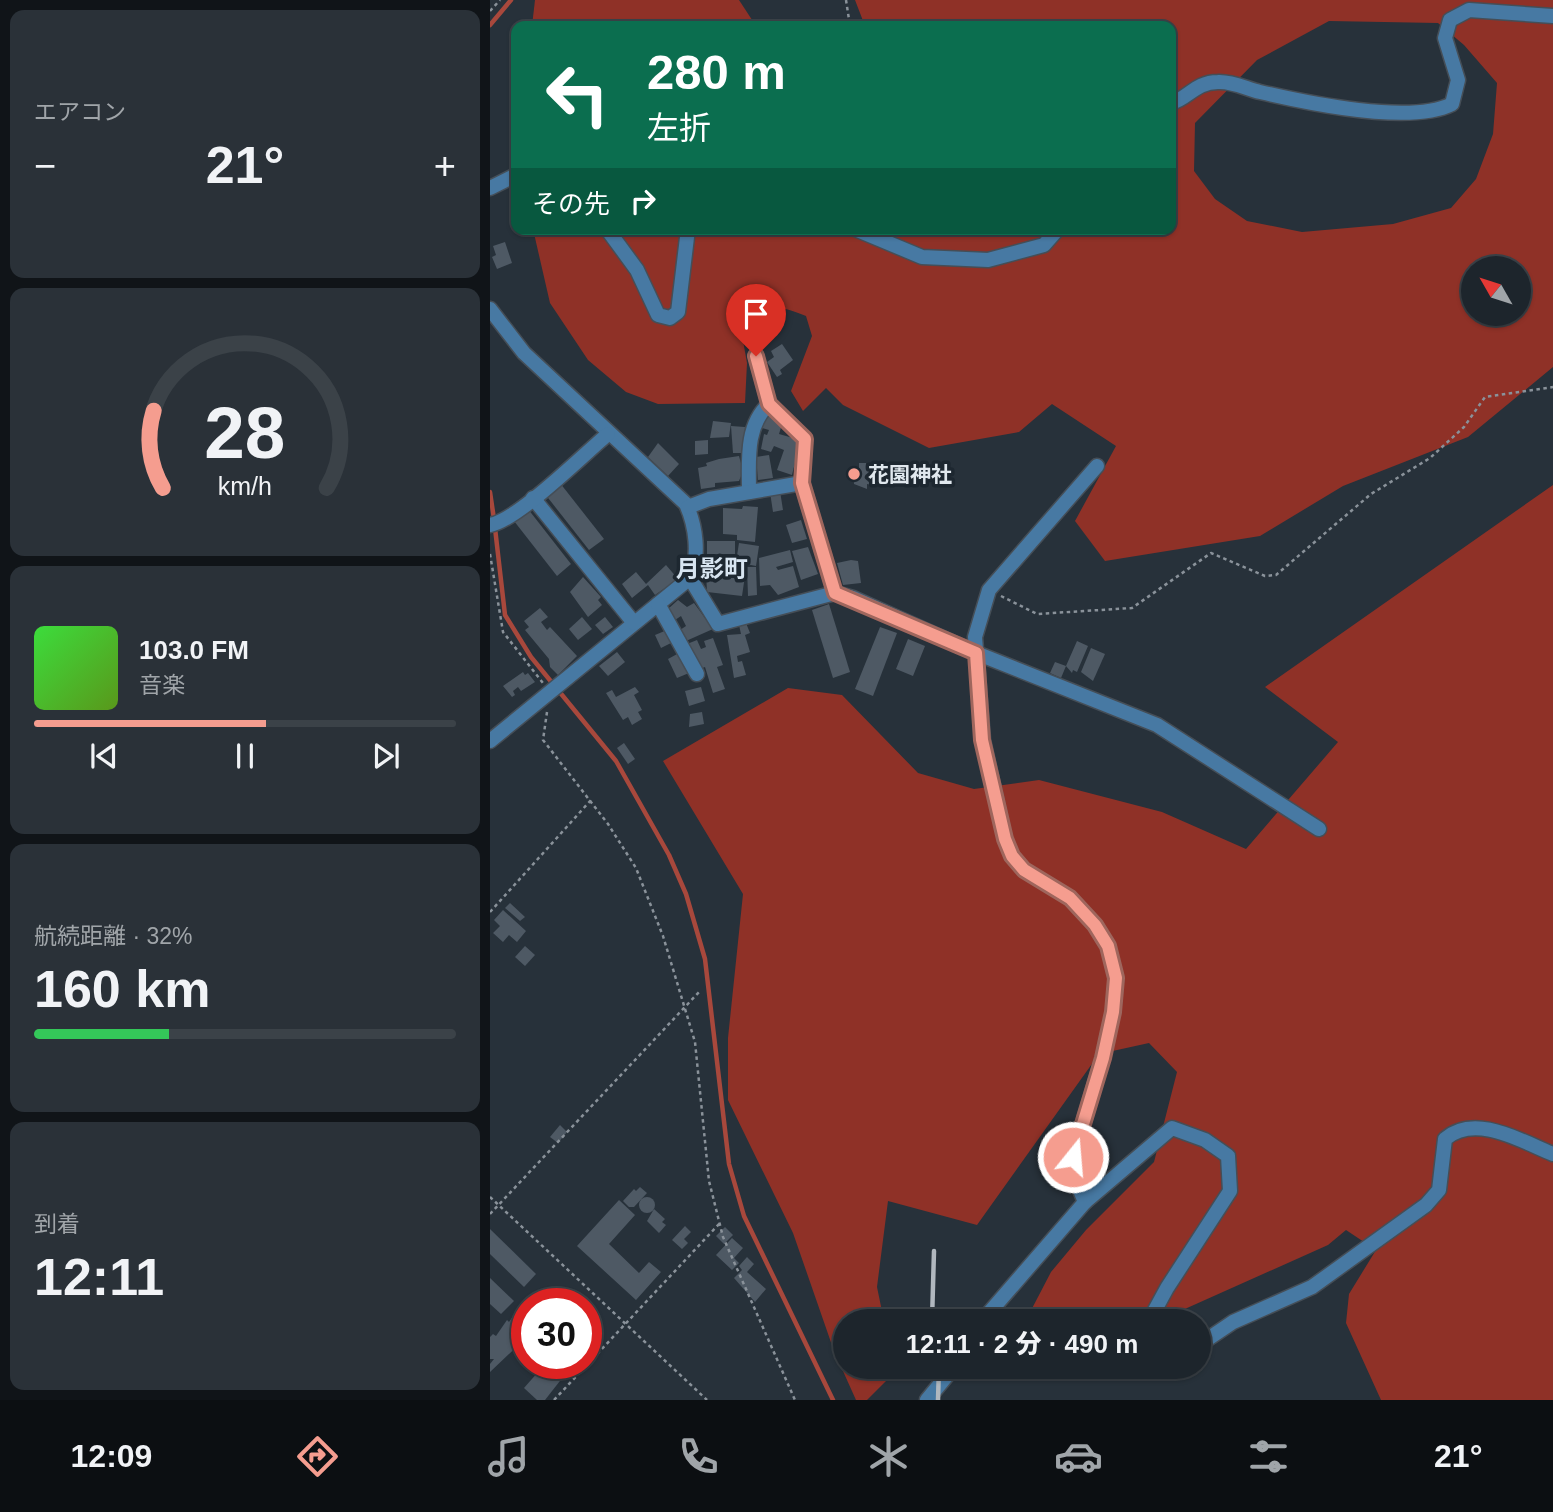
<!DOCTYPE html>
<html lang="ja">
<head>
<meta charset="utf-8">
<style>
  :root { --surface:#1d252c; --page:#2a3138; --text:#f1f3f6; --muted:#a0a5a9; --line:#3b4248; --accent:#f59d8f }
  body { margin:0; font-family:Helvetica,"Noto Sans JP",sans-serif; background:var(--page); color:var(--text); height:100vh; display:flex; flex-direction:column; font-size:26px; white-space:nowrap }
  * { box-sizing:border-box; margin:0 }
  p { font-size:23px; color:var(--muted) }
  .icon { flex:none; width:38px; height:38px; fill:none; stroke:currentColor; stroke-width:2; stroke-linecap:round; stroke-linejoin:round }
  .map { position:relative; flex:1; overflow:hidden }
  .sheet { display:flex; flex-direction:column; gap:10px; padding:10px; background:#101418; width:490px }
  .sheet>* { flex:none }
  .guide { position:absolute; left:21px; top:21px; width:665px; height:214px; border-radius:14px; box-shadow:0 2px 5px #0004,0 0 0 2px var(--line); background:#0b6e4f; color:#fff; overflow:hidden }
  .needle { width:46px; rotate:309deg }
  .fabs { position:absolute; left:971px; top:256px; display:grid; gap:14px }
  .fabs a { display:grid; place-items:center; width:70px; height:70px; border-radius:50%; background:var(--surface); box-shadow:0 2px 5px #0004,0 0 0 2px var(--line); font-size:35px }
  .speed { position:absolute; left:21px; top:1288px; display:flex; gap:14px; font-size:35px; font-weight:700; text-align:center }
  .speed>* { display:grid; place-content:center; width:91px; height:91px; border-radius:50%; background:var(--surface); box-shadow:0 2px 5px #0004,0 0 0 2px var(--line); line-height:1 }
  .speed .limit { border:10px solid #d22; background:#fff; color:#111 }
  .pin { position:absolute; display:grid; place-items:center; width:60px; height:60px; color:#fff; margin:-72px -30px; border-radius:50% 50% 50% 0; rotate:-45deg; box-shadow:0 0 7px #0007 }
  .pin .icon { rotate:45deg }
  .me { position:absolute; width:77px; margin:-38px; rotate:17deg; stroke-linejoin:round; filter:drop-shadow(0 0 5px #0008) }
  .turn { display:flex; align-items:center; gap:24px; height:147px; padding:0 21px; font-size:32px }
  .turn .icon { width:91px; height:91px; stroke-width:2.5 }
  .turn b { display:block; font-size:49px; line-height:60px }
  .then { display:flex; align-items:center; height:66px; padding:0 21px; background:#0003; gap:14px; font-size:26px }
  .big { font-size:52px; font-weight:800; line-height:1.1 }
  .sheet .card { flex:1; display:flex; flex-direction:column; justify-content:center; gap:10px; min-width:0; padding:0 24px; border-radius:14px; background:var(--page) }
  .sheet .dial { align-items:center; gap:0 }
  .dial svg { height:182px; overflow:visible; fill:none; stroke:var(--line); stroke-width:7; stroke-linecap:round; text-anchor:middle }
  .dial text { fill:var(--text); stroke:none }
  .song { display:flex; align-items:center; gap:21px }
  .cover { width:84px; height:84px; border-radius:10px; background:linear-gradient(135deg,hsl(120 70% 55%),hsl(90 70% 35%)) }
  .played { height:7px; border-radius:4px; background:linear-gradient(90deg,var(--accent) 55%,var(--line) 55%) }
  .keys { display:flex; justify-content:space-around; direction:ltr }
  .heat { display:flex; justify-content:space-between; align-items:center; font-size:38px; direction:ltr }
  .charge { height:10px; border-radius:5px; background:linear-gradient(90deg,#34c759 32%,var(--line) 0) }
  .trip { position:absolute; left:343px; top:1309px; width:378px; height:70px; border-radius:35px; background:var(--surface); box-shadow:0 2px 5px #0004,0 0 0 2px var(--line); font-weight:800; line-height:70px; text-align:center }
  .dock { display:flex; height:112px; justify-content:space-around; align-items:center; background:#0c0f12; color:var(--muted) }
  .dock .icon { width:49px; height:49px }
  .dock .selected { color:var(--accent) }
  .dock b { font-size:32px; color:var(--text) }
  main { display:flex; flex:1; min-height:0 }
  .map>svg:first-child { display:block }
  .forest { fill:#8f3127; fill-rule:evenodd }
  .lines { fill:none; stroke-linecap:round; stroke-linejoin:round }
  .stream { stroke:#a8483c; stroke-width:4.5 }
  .building { fill:#4e5964 }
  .street-casing { stroke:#454e57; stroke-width:17 }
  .path { stroke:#8a929a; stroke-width:2.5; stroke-dasharray:3.5 3.5; stroke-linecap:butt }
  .street { stroke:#4779a3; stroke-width:14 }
  .rail { stroke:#b0b7be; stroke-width:4.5 }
  .route-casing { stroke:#9f665d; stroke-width:18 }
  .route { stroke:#f59d8f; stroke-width:12 }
  .poi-dot { fill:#f59d8f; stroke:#1d2730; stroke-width:2.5 }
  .labels { text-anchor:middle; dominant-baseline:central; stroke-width:7; stroke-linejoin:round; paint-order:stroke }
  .poi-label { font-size:21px; font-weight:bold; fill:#e1e8ee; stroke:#1d2730; text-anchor:start }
  .quarter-label { font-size:24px; font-weight:bold; fill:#d8e5f1; stroke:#1d2730 }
</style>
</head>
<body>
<main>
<section class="sheet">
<div class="card"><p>エアコン</p>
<div class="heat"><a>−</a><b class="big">21°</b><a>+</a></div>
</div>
<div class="card dial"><svg viewBox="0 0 100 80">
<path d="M14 69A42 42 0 1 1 86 69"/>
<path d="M14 69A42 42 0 0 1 10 35" stroke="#f59d8f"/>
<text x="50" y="56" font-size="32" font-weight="700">28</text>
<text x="50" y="72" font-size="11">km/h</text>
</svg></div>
<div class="card">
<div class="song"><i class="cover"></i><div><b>103.0 FM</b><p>音楽</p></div></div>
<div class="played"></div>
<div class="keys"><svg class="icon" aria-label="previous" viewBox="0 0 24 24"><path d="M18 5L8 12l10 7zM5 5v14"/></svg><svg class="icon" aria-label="pause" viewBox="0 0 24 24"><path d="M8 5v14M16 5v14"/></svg><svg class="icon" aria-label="next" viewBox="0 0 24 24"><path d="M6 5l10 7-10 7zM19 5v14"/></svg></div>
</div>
<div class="card"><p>航続距離 · 32%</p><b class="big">160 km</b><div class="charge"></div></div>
<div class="card"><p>到着</p><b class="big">12:11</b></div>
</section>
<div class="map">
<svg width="1063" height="1400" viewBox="0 0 1063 1400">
  <rect width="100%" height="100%" fill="#27313a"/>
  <g class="forest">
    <path d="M45,0h204l17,26h-224z"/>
    <path d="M365,0h698v367l-85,70 -125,49 -83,50 -155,25 -30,-40 41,-75 -64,-42 -33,28 -90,16 -86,-43 -17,-17 -23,23 -12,-20 21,-55 -6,-20c-31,-13 -39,-11 -67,2l8,45 -2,40 -87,1 -32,-12 -38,-32 -38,-57 -17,-74h638v-203h-306zM839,21l109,2 26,22 33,38 -4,51 -17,45 -25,29 -58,16 -91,8 -55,-11 -32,-22 -21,-28 1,-48 62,-63zM984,268h45v45h-45z"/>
    <path d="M1063,485v915h-172l-35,-77 3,-29 27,-44 -30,-20 -18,15 -170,76 -132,-1 25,-48 35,-42 68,-68 23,-90 -28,-29 -50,11 -122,171 -89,-24 -11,86 7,34h-39v46h47l2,6 -27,27h-11l-22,-49 -41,-118 -65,-133v-62l15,-144 -80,-133 125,-73 54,7 76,78 56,16 65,-9 123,32 84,37 92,-107 -73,-55z"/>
  </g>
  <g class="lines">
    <g class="stream">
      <path d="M0,25l21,-25"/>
      <path d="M0,492l4,27"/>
      <path d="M5,528l10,87 26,42 85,104 53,94 17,39 19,65 24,205 15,52 89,184"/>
    </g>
  </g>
  <g class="building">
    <path d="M15,242l7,21 -15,6 -5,-12 4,-2 -3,-9z"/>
    <path d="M292,344l11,16 -13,10 2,4 -5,3 -10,-15 7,-5 -3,-6z"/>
    <path d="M274,415l19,6 -4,13 14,4 1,-4 7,4 -9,37 -15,-5 7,-20 -10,-4 -3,6 -10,-3 3,-15 3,1 2,-5 -10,-3z"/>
    <path d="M223,421l18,2 -2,14 -19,1z"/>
    <path d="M241,426l14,1 -1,26h-11z"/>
    <path d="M218,440v14l-13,1v-14z"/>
    <path d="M168,443l21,21 -11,12 -20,-19z"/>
    <path d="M279,455l4,23 -15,2 -2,-23z"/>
    <path d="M249,456l4,15 -4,10 -24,2v4l-14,2 -3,-21 9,-2 -1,-3 13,-4z"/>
    <path d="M369,463h7v7h5l1,15 -5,-1v5l-13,-5 -1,-13h6z"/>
    <path d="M70,483l44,56 -15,11 -44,-56z"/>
    <path d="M290,491l3,19 -10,2 -3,-20z"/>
    <path d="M253,506l15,1 -3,35 -18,-2v-5l-14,-1v-26l19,1z"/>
    <path d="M38,509l43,55 -14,12 -43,-55z"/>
    <path d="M311,520l6,19 -15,4 -6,-18z"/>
    <rect x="217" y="541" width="28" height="13"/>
    <path d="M249,543l20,3 -3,20 -20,-4z"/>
    <path d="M318,547l10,27 -17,6 -9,-29z"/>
    <path d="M300,550l3,12 -17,5 2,3 15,-4 6,21 -21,8 -8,-10 -10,1 -1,-28z"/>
    <path d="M361,560l7,1 3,22 -18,2 -6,-22z"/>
    <path d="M221,564l35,5 -4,27 -35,-4 -1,-20 3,1z"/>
    <path d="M176,565l12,14 -23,16 -7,-10 -16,13 -10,-14 14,-12 10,12z"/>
    <path d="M257,567h9l1,28 -9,1z"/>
    <path d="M93,577l18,20 -3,3 4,5 -14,12 -18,-25z"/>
    <path d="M188,600l9,7 7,-4 19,26 -27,12 -6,-11 6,-4 -5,-10 -6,4 -7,-11z"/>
    <path d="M339,604l21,68 -17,6 -21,-68z"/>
    <path d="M50,608l8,9 -7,5 6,8 3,-3 27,29 -19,19 -8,-8 -1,-8 -24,-29 4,-3 -5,-6z"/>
    <path d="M92,617l10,12 -14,11 -9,-11z"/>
    <path d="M115,617l8,10 -10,7 -8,-9z"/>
    <path d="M256,623l4,10 -5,2 5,17 -13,4 1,6 4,-1 4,14 -12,3 -7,-43 14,-1 -2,-9z"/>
    <path d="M390,627l17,6 -24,63 -18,-7z"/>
    <path d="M177,630l6,12 -12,6 -6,-13z"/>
    <path d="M223,638l10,27 -6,2 8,22 -12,4 -8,-26 -5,2 -13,-25 10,-4 4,9 5,-2 -2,-6z"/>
    <path d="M418,639l17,7 -12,30 -17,-7z"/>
    <path d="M587,641l11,5 -11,26 -4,-2 -1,3 -6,-7z"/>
    <path d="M601,648l14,6 -12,27 -12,-9z"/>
    <path d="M127,652l8,10 -17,14 -9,-10z"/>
    <path d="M189,653l10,20 -12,5 -9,-19z"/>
    <path d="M565,662l11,4 -5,12 -11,-5z"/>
    <path d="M33,672l2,3 3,-2 7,9 -14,9 -3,-4 -5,4 2,4 -3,2 -9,-11z"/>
    <path d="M145,687l4,5 -5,3 8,15 -4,2 4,7 -10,6 -4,-8 -5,3 -17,-27 6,-3 4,7z"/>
    <path d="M211,687l4,14 -16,5 -4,-15z"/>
    <path d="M212,712l2,12 -15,3 1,-13z"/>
    <path d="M134,743l11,16 -7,5 -11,-16z"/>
    <path d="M20,903l15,14 -5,4 -15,-13z"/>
    <path d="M13,910l23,21 -9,11 -8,-7 -6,7 -10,-9 7,-7 -6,-6z"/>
    <path d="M35,946l10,9 -10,11 -10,-9z"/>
    <path d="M70,1125l7,7 -9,11 -8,-6z"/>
    <path d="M150,1187l7,6 -13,14h-5l-6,-6 11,-12 2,2z"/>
    <circle cx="157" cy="1205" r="8"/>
    <path d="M129,1200l16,15 -26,29 30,29 10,-11 12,10 -25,28 -59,-54z"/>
    <path d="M164,1209l11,10 -3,3 4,3 -7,8 -12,-12z"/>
    <path d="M195,1226l6,6 -7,7 4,4 -6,6 -10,-9z"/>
    <path d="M235,1227l8,8 -9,9 -8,-8z"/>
    <path d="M0,1229l46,45 -12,13 -34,-33z"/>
    <path d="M242,1238l11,10 -9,10 5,5 -7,7 -16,-15z"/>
    <path d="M257,1257l7,7 -7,8 19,17 -11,13 -21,-24 8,-8 -3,-4z"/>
    <path d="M0,1278l24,23 -13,13 -11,-10z"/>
    <path d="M35,1306l2,31 -37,35v-8l4,-5h-4v-22l3,-3 3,2 11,-16 2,2 9,-13 3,2z"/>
    <path d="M56,1363h28l-29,37h-8l-13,-12z"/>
  </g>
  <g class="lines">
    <g class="street-casing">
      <g id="street">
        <path d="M681,103c17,-4 24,-21 47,-21 14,-1 29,7 42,10 47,11 151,33 192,12l6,-24 -13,-42 5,-18 19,-10 84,6"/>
        <path d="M0,188l26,-13"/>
        <path d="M117,229l30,41 21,45 12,3 8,-6 10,-83"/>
        <path d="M365,229l67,28 66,3 56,-15 14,-16"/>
        <path d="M0,309l34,44 162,151c10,22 14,52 4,74l-200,163"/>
        <path d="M312,483l33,110"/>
        <path d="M259,492c0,-31 -4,-66 20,-88l-13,-48"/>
        <path d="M43,498l101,125"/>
        <path d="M198,507l21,-8 93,-16 3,-44 -36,-35"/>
        <path d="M0,525c28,-5 93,-70 118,-91"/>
        <path d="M200,578l28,46 117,-31 18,5 123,55 181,72 162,104"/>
        <path d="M168,604l39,70"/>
        <path d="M595,1202l-8,-19 -4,-26 30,-100 10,-45 3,-34 -8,-32 -13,-21 -25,-27 -46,-28 -12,-14 -7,-17 -22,-99 -8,-103 14,-47 108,-124"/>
        <path d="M492,1321l103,-119 87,-74 33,12 23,16 2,35 -63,97 -18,33"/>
        <path d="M709,1345l34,-23 79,-35 114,-82 13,-15 6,-51c30,-26 76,2 108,15"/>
        <path d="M437,1400l27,-33"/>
      </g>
    </g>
    <g class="path">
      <path d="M356,0l4,26"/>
      <path d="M0,11l10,-11"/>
      <path d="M0,554l13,78 40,51"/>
      <path d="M511,596l36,18 95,-6 79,-55 54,23 11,-1 95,-81 59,-36 34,-31 21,-30 68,-10"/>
      <path d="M57,712l-4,28 65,84 28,44 27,68 32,106 14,139 14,56 72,163"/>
      <path d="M0,912l101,-112"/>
      <path d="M0,1197l217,203"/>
      <path d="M0,1214l210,-223"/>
      <path d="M64,1400l166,-177"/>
    </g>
    <use href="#street" class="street"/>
    <g class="rail">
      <path d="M442,1321l2,-70"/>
      <path d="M448,1400l1,-33"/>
    </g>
  </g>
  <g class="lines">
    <g class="route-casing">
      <path id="route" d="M266,356l13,48 36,35 -3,44 33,110 141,60 6,87 23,99 7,17 12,14 46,28 25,27 13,21 8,32 -3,34 -10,46 -30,99"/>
    </g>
    <use href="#route" class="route"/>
  </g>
  <circle class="poi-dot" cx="364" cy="474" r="7"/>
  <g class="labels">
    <g class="poi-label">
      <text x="378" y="474">花園神社</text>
    </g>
    <g class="quarter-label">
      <text x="222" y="568">月影町</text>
    </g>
  </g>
</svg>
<div class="fabs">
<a><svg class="needle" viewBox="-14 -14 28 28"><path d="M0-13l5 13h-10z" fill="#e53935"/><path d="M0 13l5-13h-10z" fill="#a0a5a9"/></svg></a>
</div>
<div class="speed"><div class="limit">30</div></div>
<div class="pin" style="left:266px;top:356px;background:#d93025"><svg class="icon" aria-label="arrive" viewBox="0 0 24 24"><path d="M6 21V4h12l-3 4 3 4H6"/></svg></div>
<svg class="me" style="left:583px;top:1157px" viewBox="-20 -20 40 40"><circle r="17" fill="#f59d8f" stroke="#fff" stroke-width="3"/><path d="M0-11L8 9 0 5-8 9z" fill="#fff"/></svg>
<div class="trip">12:11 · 2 分 · 490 m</div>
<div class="guide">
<div class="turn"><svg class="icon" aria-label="left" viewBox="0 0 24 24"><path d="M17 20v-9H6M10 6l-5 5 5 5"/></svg><div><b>280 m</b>左折</div></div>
<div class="then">その先<svg class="icon" aria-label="right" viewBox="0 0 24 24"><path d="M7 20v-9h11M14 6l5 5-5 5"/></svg></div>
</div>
</div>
</main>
<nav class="dock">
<b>12:09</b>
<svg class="icon selected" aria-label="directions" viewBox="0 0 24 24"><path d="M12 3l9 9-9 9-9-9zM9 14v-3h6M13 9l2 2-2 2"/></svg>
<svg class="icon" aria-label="music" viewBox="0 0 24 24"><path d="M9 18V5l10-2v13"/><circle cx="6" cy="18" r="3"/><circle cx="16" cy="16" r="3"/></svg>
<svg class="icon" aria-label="phone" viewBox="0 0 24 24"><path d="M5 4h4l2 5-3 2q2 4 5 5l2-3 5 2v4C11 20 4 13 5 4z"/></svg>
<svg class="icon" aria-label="climate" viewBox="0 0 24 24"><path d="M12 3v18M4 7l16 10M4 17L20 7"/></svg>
<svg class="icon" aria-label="car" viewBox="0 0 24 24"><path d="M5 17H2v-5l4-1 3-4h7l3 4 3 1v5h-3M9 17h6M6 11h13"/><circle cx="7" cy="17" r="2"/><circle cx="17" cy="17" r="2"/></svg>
<svg class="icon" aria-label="filters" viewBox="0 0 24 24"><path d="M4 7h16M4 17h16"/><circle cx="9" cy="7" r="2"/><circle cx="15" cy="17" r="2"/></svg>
<b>21°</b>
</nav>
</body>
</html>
